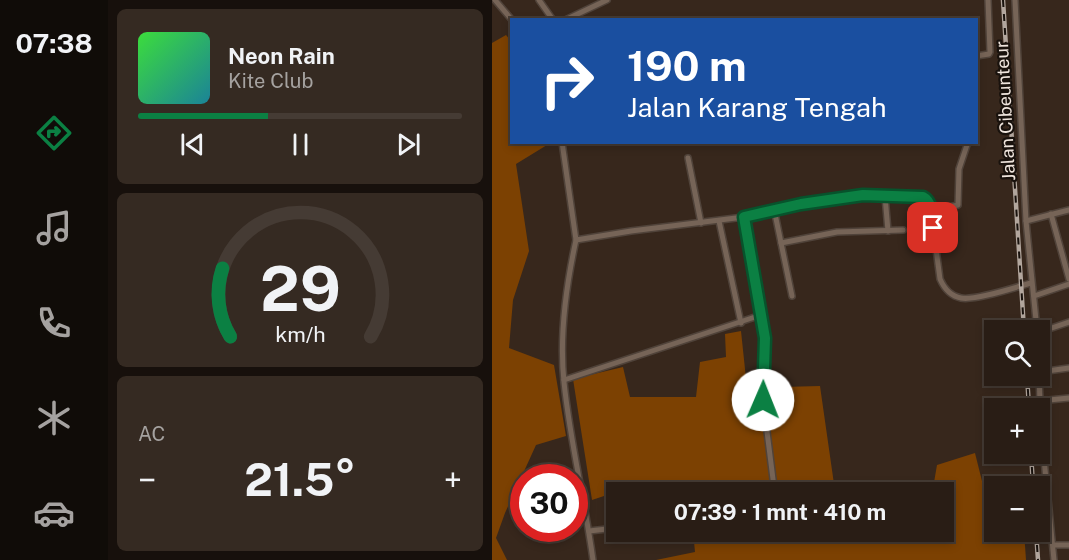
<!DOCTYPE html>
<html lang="id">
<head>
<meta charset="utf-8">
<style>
  :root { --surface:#291d15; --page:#352a22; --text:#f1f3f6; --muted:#a5a2a0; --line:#453b34; --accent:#0b8043 }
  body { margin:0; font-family:"Public Sans",sans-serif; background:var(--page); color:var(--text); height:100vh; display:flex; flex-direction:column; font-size:22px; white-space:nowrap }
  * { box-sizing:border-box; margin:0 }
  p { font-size:20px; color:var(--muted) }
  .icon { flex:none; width:33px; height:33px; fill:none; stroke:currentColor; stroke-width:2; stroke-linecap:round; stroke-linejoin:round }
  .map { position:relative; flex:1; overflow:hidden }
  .drawer { display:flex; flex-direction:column; gap:9px; padding:9px; background:#17100c; width:384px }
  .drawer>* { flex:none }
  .banner { position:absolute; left:18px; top:18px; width:468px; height:126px; border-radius:0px; box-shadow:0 3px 9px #0003,0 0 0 2px var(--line); background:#1a4fa0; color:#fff; overflow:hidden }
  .controls { position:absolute; left:492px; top:320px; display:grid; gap:12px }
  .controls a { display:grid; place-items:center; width:66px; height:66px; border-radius:0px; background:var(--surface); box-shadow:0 3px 9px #0003,0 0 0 2px var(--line); font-size:30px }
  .speed { position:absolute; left:18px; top:464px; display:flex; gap:12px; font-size:30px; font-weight:700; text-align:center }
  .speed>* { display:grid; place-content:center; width:78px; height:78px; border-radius:50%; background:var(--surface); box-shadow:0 3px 9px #0003,0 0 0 2px var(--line); line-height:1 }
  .speed .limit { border:9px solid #d22; background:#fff; color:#111 }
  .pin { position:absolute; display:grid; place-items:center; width:51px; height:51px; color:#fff; margin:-26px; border-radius:12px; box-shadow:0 3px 9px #0006 }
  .me { position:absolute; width:66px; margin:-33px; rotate:1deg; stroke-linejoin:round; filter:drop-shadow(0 0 4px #0008) }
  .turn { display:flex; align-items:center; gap:21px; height:126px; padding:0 18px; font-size:27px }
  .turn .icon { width:78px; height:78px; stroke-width:2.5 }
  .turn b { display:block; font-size:42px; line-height:51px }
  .big { font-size:45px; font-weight:700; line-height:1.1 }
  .drawer .card { flex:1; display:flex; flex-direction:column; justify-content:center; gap:9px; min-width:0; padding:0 21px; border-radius:9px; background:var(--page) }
  .drawer .dial { align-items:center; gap:0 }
  .dial svg { height:156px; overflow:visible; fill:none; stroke:var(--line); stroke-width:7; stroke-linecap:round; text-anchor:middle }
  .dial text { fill:var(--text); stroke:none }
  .song { display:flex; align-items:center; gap:18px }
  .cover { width:72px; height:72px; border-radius:9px; background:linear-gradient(135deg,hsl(120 70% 55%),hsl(190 70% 35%)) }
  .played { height:6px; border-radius:3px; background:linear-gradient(90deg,var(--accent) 40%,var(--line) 40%) }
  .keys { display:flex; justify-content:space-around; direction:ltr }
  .heat { display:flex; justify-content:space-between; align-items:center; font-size:33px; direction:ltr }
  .trip { position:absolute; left:114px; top:482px; width:348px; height:60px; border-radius:0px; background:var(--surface); box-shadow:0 3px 9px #0003,0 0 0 2px var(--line); font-weight:700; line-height:60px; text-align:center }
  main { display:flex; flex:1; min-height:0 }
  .menu { display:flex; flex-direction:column; width:108px; justify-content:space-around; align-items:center; background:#100c08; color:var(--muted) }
  .menu .icon { width:42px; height:42px }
  .menu .current { color:var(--accent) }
  .menu b { font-size:27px; color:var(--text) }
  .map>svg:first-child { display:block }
  .forest { fill:#7c4102 }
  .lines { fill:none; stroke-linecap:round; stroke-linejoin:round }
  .minor-casing { stroke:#50433a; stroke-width:8 }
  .minor { stroke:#766457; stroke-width:5 }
  .rail-casing { stroke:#b2a69d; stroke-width:4.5 }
  .rail { stroke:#19120d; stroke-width:2; stroke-dasharray:7; stroke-linecap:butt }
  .route-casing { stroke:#07532c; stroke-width:15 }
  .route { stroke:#0b8043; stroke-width:10 }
  .labels { text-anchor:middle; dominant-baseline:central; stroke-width:4.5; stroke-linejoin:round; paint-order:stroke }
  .street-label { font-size:18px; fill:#efe5dd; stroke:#19120d }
</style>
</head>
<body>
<main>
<nav class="menu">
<b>07:38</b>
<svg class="icon current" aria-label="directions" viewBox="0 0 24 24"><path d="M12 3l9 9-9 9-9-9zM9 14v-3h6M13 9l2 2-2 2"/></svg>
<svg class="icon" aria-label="music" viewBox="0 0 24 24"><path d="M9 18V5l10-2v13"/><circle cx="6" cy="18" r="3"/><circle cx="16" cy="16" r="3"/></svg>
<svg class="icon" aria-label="phone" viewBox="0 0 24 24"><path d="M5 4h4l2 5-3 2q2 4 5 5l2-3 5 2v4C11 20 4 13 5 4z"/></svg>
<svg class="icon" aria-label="climate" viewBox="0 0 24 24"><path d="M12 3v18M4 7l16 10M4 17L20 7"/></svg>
<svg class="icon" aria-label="car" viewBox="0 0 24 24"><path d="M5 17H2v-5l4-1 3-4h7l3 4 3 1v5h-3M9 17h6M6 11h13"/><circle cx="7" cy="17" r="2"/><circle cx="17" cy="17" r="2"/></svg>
</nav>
<section class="drawer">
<div class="card">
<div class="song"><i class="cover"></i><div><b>Neon Rain</b><p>Kite Club</p></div></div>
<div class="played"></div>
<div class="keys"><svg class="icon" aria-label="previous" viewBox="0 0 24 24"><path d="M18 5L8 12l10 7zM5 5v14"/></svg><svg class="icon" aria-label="pause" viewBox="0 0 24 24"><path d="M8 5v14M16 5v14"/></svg><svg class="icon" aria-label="next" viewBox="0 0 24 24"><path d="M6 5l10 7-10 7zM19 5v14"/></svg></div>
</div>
<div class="card dial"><svg viewBox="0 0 100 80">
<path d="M14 69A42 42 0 1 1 86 69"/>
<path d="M14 69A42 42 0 0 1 10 34" stroke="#0b8043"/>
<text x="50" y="56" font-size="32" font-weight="700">29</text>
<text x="50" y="72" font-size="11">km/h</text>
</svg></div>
<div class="card"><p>AC</p>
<div class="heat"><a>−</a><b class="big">21.5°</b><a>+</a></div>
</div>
</section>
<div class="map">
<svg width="577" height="560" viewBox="0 0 577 560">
  <rect width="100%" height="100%" fill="#37271c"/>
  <g class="forest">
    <path d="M14,35l6,7v100l35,1v2l-31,19 13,87 -16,49 -4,48 45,17 12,71 -30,9 -31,68 -9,25 11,22h-15v-517z"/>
    <path d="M249,331l6,57 73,-2 14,98 99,4 4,-23 38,-12 9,36 10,-2v44h30l2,29h-370l39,-8 -2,-21h251v-39h-328l-24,8 -19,-121 50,-12 7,30h66l4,-35 26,-5 -1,-23z"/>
  </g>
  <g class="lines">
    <g class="minor-casing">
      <g id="minor">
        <path d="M3,0l17,20"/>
        <path d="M47,0l14,20"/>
        <path d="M523,0l11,221 11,109"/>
        <path d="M73,20l42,-20"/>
        <path d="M484,56l13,-2 1,-2 -2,-52"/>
        <path d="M70,142l14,98 55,-9 113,-14 57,-13 62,-9 60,2 4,2 3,5 10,75c4,9 10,17 21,19 14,3 55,-11 70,-15"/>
        <path d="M196,158l13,65"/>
        <path d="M393,196l3,35"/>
        <path d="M282,209l18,87"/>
        <path d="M439,211l27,-6 1,-36 9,-27"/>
        <path d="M559,214l18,65"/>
        <path d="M252,217l21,121 -2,62 11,87 -1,5"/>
        <path d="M227,221l22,102"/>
        <path d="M534,221l43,-11"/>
        <path d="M84,240c-10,46 -17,95 -12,142 6,60 21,119 29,178"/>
        <path d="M289,243l56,-11 66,-2"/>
        <path d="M542,296l35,-12"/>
        <path d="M548,332l29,-10"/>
        <path d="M548,372l29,-4"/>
        <path d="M547,375l2,54 13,131"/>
        <path d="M72,380l197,-65"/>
        <path d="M547,401l30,-3"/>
        <path d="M97,531l27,-3"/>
        <path d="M561,545h16"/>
      </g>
    </g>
    <use href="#minor" class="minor"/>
    <g class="rail-casing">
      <g id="rail">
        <path d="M511,0l21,330"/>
        <path d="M535,375l2,33"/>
        <path d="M539,453l2,33"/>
        <path d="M544,531l2,29"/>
      </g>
    </g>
    <use href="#rail" class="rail"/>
  </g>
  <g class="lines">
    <g class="route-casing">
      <path id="route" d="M271,400l2,-62 -21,-121 57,-13 62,-9 60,2c10,5 9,21 10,31"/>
    </g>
    <use href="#route" class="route"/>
  </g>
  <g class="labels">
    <g class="street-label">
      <text transform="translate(513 111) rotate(-93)">Jalan Cibeunteur</text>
    </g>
  </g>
</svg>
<div class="controls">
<a><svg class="icon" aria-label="search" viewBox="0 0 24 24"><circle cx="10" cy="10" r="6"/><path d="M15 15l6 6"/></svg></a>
<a>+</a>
<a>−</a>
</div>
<div class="speed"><div class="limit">30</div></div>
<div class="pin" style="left:441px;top:228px;background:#d93025"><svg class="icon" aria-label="arrive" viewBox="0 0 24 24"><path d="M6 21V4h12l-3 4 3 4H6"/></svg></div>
<svg class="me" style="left:271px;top:400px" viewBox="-20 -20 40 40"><circle r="19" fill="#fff"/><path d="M0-13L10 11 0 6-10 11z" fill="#0b8043"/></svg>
<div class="trip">07:39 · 1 mnt · 410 m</div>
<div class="banner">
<div class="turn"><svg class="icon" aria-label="right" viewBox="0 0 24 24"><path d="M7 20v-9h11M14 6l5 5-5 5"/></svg><div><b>190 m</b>Jalan Karang Tengah</div></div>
</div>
</div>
</main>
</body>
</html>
